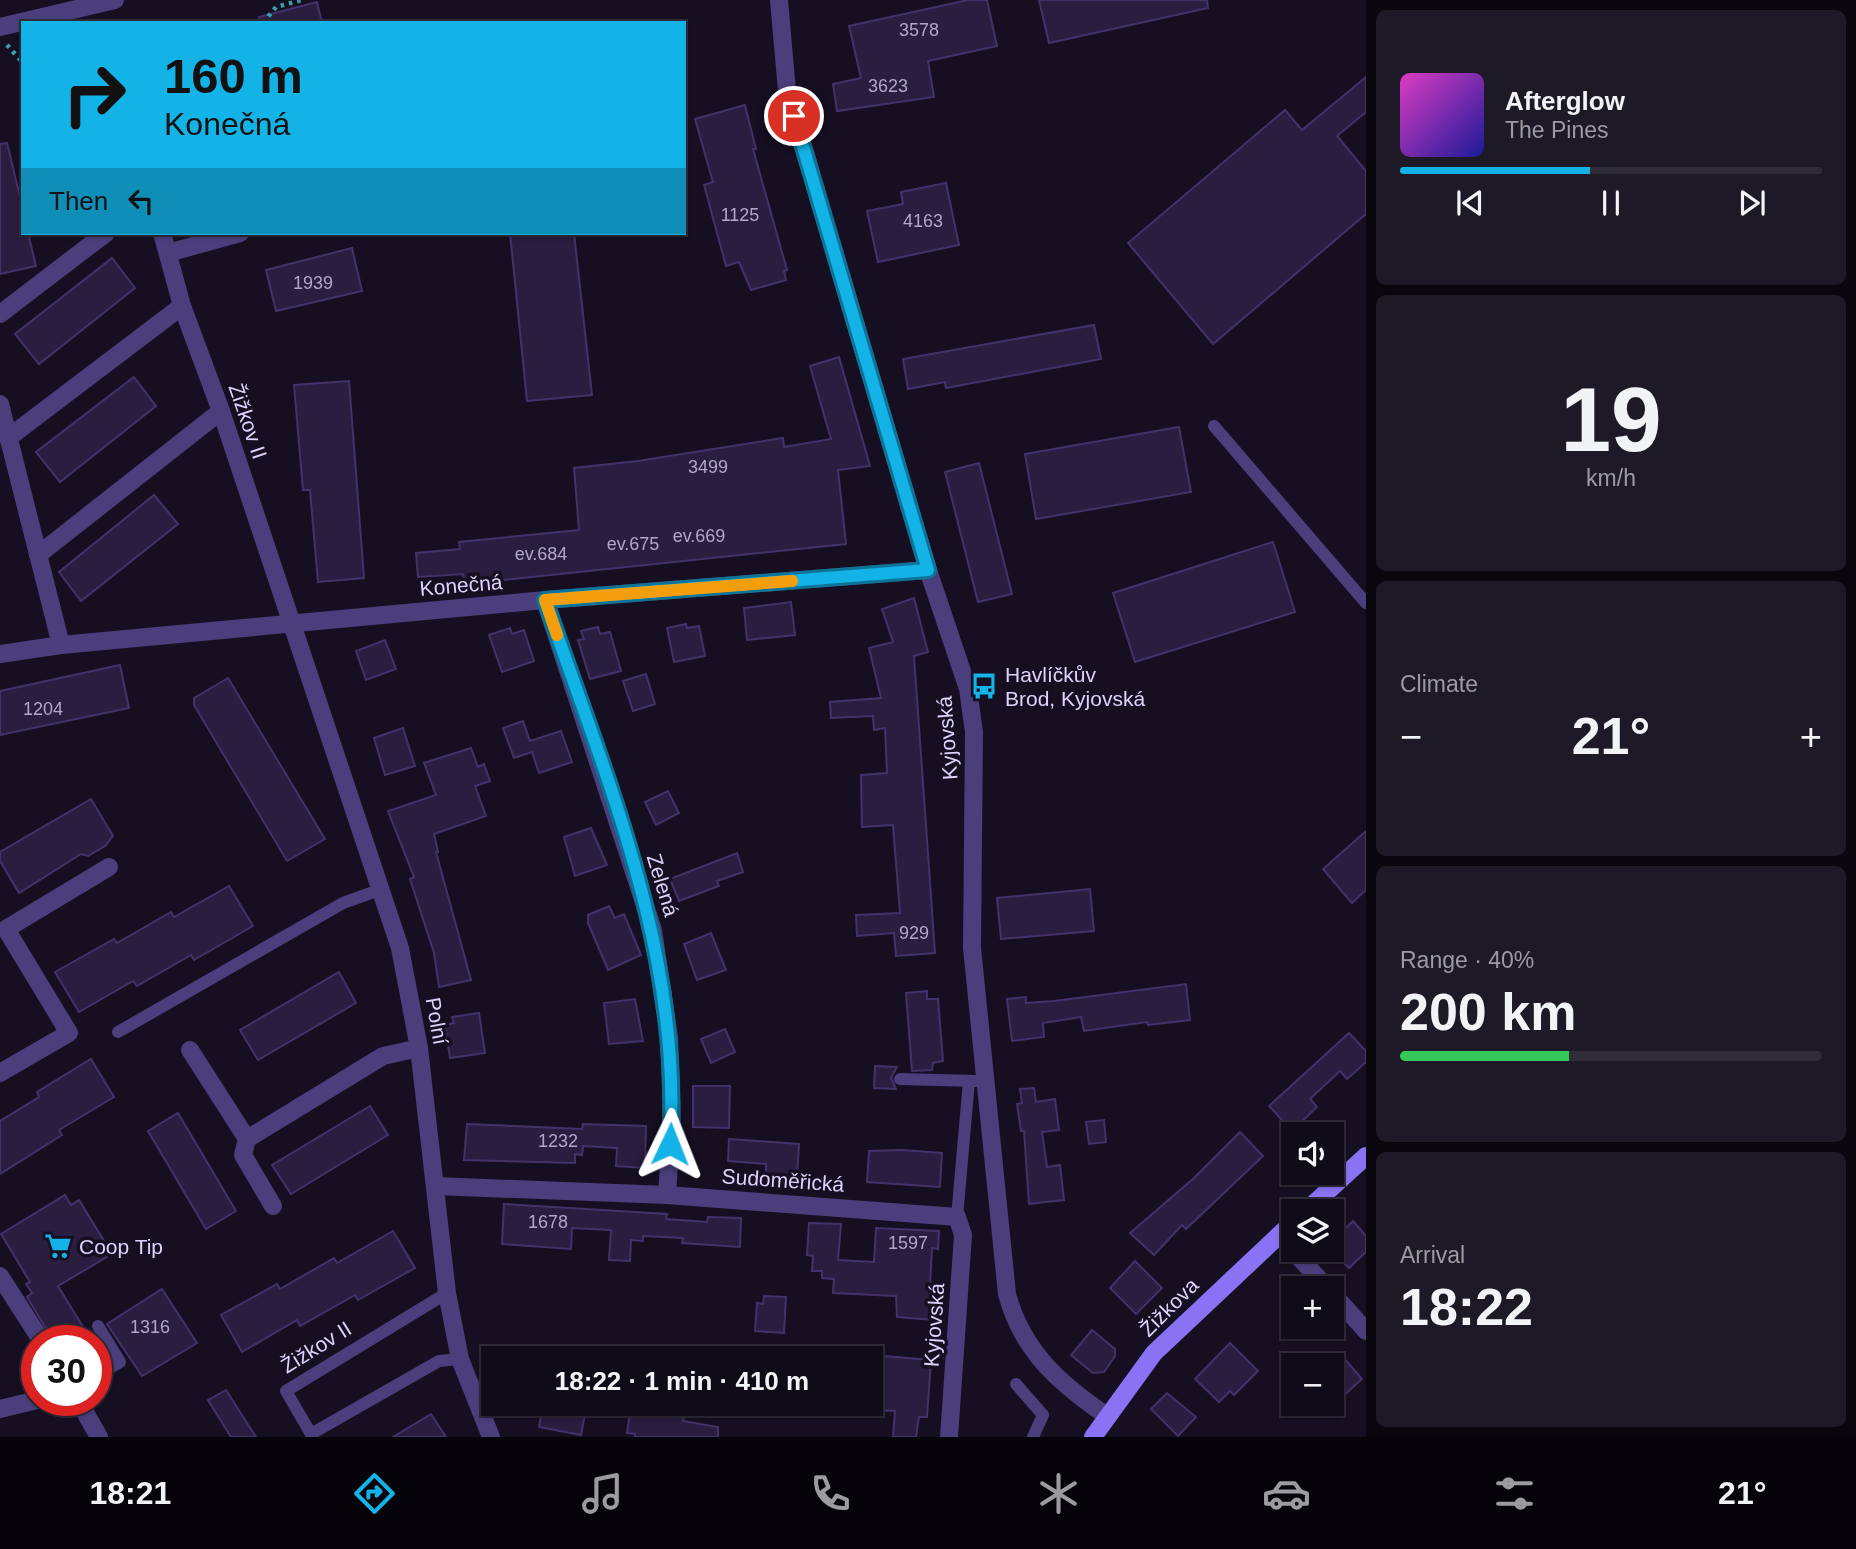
<!DOCTYPE html>
<html lang="en">
<head>
<meta charset="utf-8">
<style>
  :root { --surface:#100b19; --page:#1e1926; --text:#f1f3f6; --muted:#9c9ba2; --line:#302b38; --accent:#13b2e7 }
  body { margin:0; font-family:Helvetica,sans-serif; background:var(--page); color:var(--text); height:100vh; display:flex; flex-direction:column; font-size:26px; white-space:nowrap }
  * { box-sizing:border-box; margin:0 }
  p { font-size:23px; color:var(--muted) }
  .icon { flex:none; width:38px; height:38px; fill:none; stroke:currentColor; stroke-width:2; stroke-linecap:round; stroke-linejoin:round }
  .map { position:relative; flex:1; overflow:hidden }
  .panel { display:flex; flex-direction:column; gap:10px; padding:10px; background:#09060e; width:490px }
  .panel>* { flex:none }
  .guide { position:absolute; left:21px; top:21px; width:665px; height:214px; border-radius:0px; box-shadow:0 2px 5px #0004,0 0 0 2px var(--line); background:#13b2e7; color:#111; overflow:hidden }
  .buttons { position:absolute; left:1281px; top:1122px; display:grid; gap:14px }
  .buttons a { display:grid; place-items:center; width:63px; height:63px; border-radius:0px; background:var(--surface); box-shadow:0 2px 5px #0004,0 0 0 2px var(--line); font-size:35px }
  .speed { position:absolute; left:21px; top:1325px; display:flex; gap:14px; font-size:35px; font-weight:700; text-align:center }
  .speed>* { display:grid; place-content:center; width:91px; height:91px; border-radius:50%; background:var(--surface); box-shadow:0 2px 5px #0004,0 0 0 2px var(--line); line-height:1 }
  .speed .limit { border:10px solid #d22; background:#fff; color:#111 }
  .pin { position:absolute; display:grid; place-items:center; width:60px; height:60px; color:#fff; margin:-30px; border:4px solid #fff; border-radius:50%; box-shadow:0 2px 7px #0007 }
  .me { position:absolute; width:77px; margin:-38px; rotate:2deg; stroke-linejoin:round; filter:drop-shadow(0 0 5px #0008) }
  .turn { display:flex; align-items:center; gap:24px; height:147px; padding:0 28px; font-size:32px }
  .turn .icon { width:91px; height:91px; stroke-width:2.5 }
  .turn b { display:block; font-size:49px; line-height:60px }
  .then { display:flex; align-items:center; height:66px; padding:0 28px; background:#0003; gap:14px; font-size:26px }
  .big { font-size:52px; font-weight:600; line-height:1.1 }
  .panel .widget { flex:1; display:flex; flex-direction:column; justify-content:center; gap:10px; min-width:0; padding:0 24px; border-radius:10px; background:var(--page) }
  .panel .dial { align-items:center; gap:0 }
  .dial b { font-size:91px; line-height:1 }
  .song { display:flex; align-items:center; gap:21px }
  .cover { width:84px; height:84px; border-radius:10px; background:linear-gradient(135deg,hsl(310 70% 55%),hsl(240 70% 35%)) }
  .played { height:7px; border-radius:4px; background:linear-gradient(90deg,var(--accent) 45%,var(--line) 45%) }
  .keys { display:flex; justify-content:space-around; direction:ltr }
  .heat { display:flex; justify-content:space-between; align-items:center; font-size:38px; direction:ltr }
  .charge { height:10px; border-radius:5px; background:linear-gradient(90deg,#34c759 40%,var(--line) 0) }
  .trip { position:absolute; left:481px; top:1346px; width:402px; height:70px; border-radius:0px; background:var(--surface); box-shadow:0 2px 5px #0004,0 0 0 2px var(--line); font-weight:600; line-height:70px; text-align:center }
  .menu { display:flex; height:112px; justify-content:space-around; align-items:center; background:#06040a; color:var(--muted) }
  .menu .icon { width:49px; height:49px }
  .menu .current { color:var(--accent) }
  .menu b { font-size:32px; color:var(--text) }
  main { display:flex; flex:1; min-height:0 }
  .map>svg:first-child { display:block }
  .building { fill:#291d40; stroke:#45316a; stroke-width:2 }
  .lines { fill:none; stroke-linecap:round; stroke-linejoin:round }
  .path { stroke:#38a0aa; stroke-width:4.5; stroke-dasharray:3.5 5; stroke-linecap:butt }
  .lane { stroke:#4a3e7c; stroke-width:12 }
  .street { stroke:#4a3e7c; stroke-width:18 }
  .secondary { stroke:#8972f3; stroke-width:18 }
  .route-casing { stroke:#0c7496; stroke-width:18 }
  .route { stroke:#13b2e7; stroke-width:12 }
  .slow { stroke:#f59e0b; stroke-width:12 }
  .labels { text-anchor:middle; dominant-baseline:central; stroke-width:7; stroke-linejoin:round; paint-order:stroke }
  .number-label { font-size:18px; fill:#b1a6cc }
  .street-label { font-size:21px; fill:#ded3fb; stroke:#150f21 }
  .poi-label { font-size:21px; fill:#ded3fb; stroke:#150f21; text-anchor:start }
</style>
</head>
<body>
<main>
<div class="map">
<svg width="1366" height="1437" viewBox="0 0 1366 1437">
  <rect width="100%" height="100%" fill="#150f21"/>
  <g class="building">
    <path d="M968,0h19l10,46 -69,15 6,36 -97,14 -4,-27 28,-6 -12,-52z"/>
    <path d="M1039,0h168l1,8 -159,35z"/>
    <path d="M317,2l5,21h-62l-1,-6z"/>
    <path d="M1366,77v35l-29,24 29,35v43l-153,130 -85,-101 157,-133 17,20z"/>
    <path d="M745,105l11,44h-3l34,121 -3,1 2,9 -35,10 -12,-28 -13,4 -22,-81 9,-3 -18,-63z"/>
    <path d="M7,143l16,66v24h5l8,33 -36,8v-130z"/>
    <path d="M946,183l13,62 -81,17 -11,-51 36,-7 -2,-12z"/>
    <path d="M510,233h64l18,162 -65,6z"/>
    <path d="M352,248l10,43 -86,20 -10,-41z"/>
    <path d="M112,258l23,30 -96,76 -24,-30z"/>
    <path d="M1094,325l7,34 -155,29 -1,-6 -37,7 -5,-30z"/>
    <path d="M839,357l31,109 -32,4 8,74 -382,40 -1,-10 -45,3 -2,-24 44,-4 -1,-7 120,-12 -5,-62 64,-7 145,-23 1,9 47,-8 -21,-73z"/>
    <path d="M134,377l22,29 -96,76 -24,-30z"/>
    <path d="M349,381l15,197 -46,4 -8,-92h-7l-9,-105z"/>
    <path d="M1179,427l12,65 -155,27 -11,-65z"/>
    <path d="M979,463l33,131 -34,8 -33,-130z"/>
    <path d="M154,495l24,29 -97,77 -22,-29z"/>
    <path d="M1273,542l22,70 -160,50 -22,-69z"/>
    <path d="M914,598l14,54 -14,4 21,297 -39,3 -2,-23 -37,3 -1,-21 44,-2 -7,-88 -31,2 -1,-52 26,-2 -2,-45 -11,2 -1,-14 -42,2 -1,-16 51,-4 -12,-50 24,-6 -11,-33z"/>
    <path d="M791,602l4,33 -48,5 -3,-32z"/>
    <path d="M686,624l1,4 12,-2 6,30 -31,6 -7,-34z"/>
    <path d="M598,627l2,7 10,-2 11,39 -31,8 -12,-39 6,-1 -3,-8z"/>
    <path d="M510,628l2,6 12,-4 10,31 -32,11 -13,-37z"/>
    <path d="M385,640l11,29 -30,11 -10,-29z"/>
    <path d="M120,665l9,43 -129,27v-44z"/>
    <path d="M646,674l9,30 -22,7 -10,-30z"/>
    <path d="M228,678l97,161 -38,22 -93,-156v-7z"/>
    <path d="M523,721l7,20 31,-10 11,31 -33,11 -7,-21 -18,6 -11,-30z"/>
    <path d="M403,728l12,38 -30,9 -11,-37z"/>
    <path d="M471,748l7,19 6,-3 6,17 -15,5 11,30 -52,18 4,18h-2l35,128 -32,7 -5,-34 -24,-74 4,-2 -26,-66 48,-16 -12,-32z"/>
    <path d="M668,791l11,22 -23,12 -11,-23z"/>
    <path d="M91,799l22,37 -8,10 -17,10 -7,-2 -62,39 -19,-32v-9z"/>
    <path d="M591,828l16,37 -32,11 -11,-39z"/>
    <path d="M1366,831v59l-14,13 -29,-34z"/>
    <path d="M737,853l6,19 -26,9 2,5 -40,15 -9,-22z"/>
    <path d="M229,886l24,40 -59,34 -3,-5 -54,31 -4,-5 -54,31 -24,-40 59,-33 3,4 54,-31 3,5z"/>
    <path d="M1090,889l4,42 -93,8 -4,-41z"/>
    <path d="M609,906l6,12 9,-4 17,41 -33,15 -20,-47v-8z"/>
    <path d="M711,933l15,37 -29,10 -13,-36z"/>
    <path d="M339,972l17,31 -98,57 -18,-30z"/>
    <path d="M1186,984l4,36 -42,5 -1,-3 -63,9 -3,-14 -38,6 1,14 -32,4 -5,-42 19,-2v6l28,-2z"/>
    <path d="M927,991v8h11l5,62 -10,2 -1,7 -20,1 -6,-78z"/>
    <path d="M635,999l8,42 -34,3 -5,-41z"/>
    <path d="M479,1013l6,40 -35,5 -5,-33 9,-2 -2,-6z"/>
    <path d="M725,1029l10,23 -24,11 -10,-24z"/>
    <path d="M1349,1033l17,18v11l-19,17 -7,-8 -30,28 7,8 -25,24 -23,-25z"/>
    <path d="M91,1059l23,38 -55,33 3,5 -62,39v-53l39,-24 -2,-5z"/>
    <path d="M875,1066l22,1 -6,11 5,11 -22,-1z"/>
    <path d="M693,1086h37l-1,42 -36,-1z"/>
    <path d="M1034,1088l2,14 19,-3 4,31 -17,2 5,35 13,-2 4,35 -35,4 -5,-73h-3l-4,-27 5,-1 -2,-14z"/>
    <path d="M370,1106l18,29 -97,59 -19,-29z"/>
    <path d="M178,1113l58,98 -30,18 -58,-98z"/>
    <path d="M1104,1120l2,22 -17,2 -3,-22z"/>
    <path d="M467,1124l115,5 1,-5 63,2 -1,42 -29,-2 1,-18 -34,-2 -1,9 -7,-1v9l-111,-3z"/>
    <path d="M1240,1132l23,24 -77,73 -4,-4 -28,30 -24,-22 64,-55z"/>
    <path d="M729,1139l70,5 -2,33 -31,-2v-11l-38,-3z"/>
    <path d="M902,1150l40,3 -2,34 -73,-5 2,-31z"/>
    <path d="M65,1195l6,10 8,-5 33,54 -54,32 33,54h-38l-26,-43 5,-4 -6,-9 4,-2 -29,-48z"/>
    <path d="M504,1204l163,10 -1,5 41,3 1,-5 33,1 -1,29 -58,-4 1,-5 -40,-2v5l-12,-1 -1,21 -21,-1 2,-30 -39,-2 -1,21 -69,-5z"/>
    <path d="M1353,1221l13,15v16l-17,16 -10,-10 -7,4v-21z"/>
    <path d="M809,1223l32,1 -3,36 36,2 2,-34 63,3 -1,18 -6,-1 -2,38h6l-2,34 -37,-3 -1,-21 -63,-3 1,-14 -12,-1v-7h-10l1,-15 -6,-1z"/>
    <path d="M393,1231l22,37 -57,32 -3,-5 -55,31 -3,-6 -55,32 -21,-37 56,-31 3,5 54,-31 3,5z"/>
    <path d="M1135,1261l27,27 -26,26 -26,-26z"/>
    <path d="M162,1289l35,54 -55,33 -35,-52z"/>
    <path d="M764,1296l22,1 -2,36 -29,-2 2,-28 6,1z"/>
    <path d="M1092,1330l23,19v7l-11,16 -11,1 -22,-18z"/>
    <path d="M1230,1343l28,28 -24,24 -4,-4 -11,11 -24,-23z"/>
    <path d="M872,1355l59,5 -4,57h-8l-3,20h-23l2,-26 -23,-1z"/>
    <path d="M1343,1357l19,22 -30,27v-41z"/>
    <path d="M226,1390l30,47h-25l-23,-37z"/>
    <path d="M1167,1393l29,24 -18,19 -27,-27z"/>
    <path d="M543,1404h44l-6,31 -42,-8z"/>
    <path d="M631,1407l53,9 -1,5 35,6v10h-83v-3l-8,-1z"/>
    <path d="M431,1414l15,23h-53z"/>
  </g>
  <g class="lines">
    <g class="path">
      <path d="M263,23l13,-16 26,-7"/>
      <path d="M7,45l16,18"/>
    </g>
    <g class="lane">
      <path d="M1214,426l152,177"/>
      <path d="M118,1032l225,-129 39,-14"/>
      <path d="M900,1079l76,2"/>
      <path d="M957,1217l12,-136"/>
      <path d="M447,1293l-161,98 25,43 128,-73 21,-2"/>
      <path d="M96,1376l24,-14 -22,-36"/>
      <path d="M1016,1384l27,31 -10,22"/>
    </g>
    <g class="street">
      <path d="M779,0l8,91 141,479 40,119 6,43 -2,216 35,346c15,57 53,90 100,122"/>
      <path d="M0,27l115,-27"/>
      <path d="M162,233l20,73 39,105 179,537 19,100 28,245 13,66 31,78"/>
      <path d="M168,253l72,-20"/>
      <path d="M0,314l106,-81"/>
      <path d="M0,404l61,241"/>
      <path d="M8,438l174,-132"/>
      <path d="M38,555l183,-144"/>
      <path d="M545,600l108,330 16,107 3,82 -5,76"/>
      <path d="M0,654l61,-9 484,-45 383,-30"/>
      <path d="M190,1050l57,89 -4,16 30,51"/>
      <path d="M0,1073l69,-40 -63,-104 103,-62"/>
      <path d="M247,1139l136,-83 36,-8"/>
      <path d="M436,1186l231,9 290,22 6,18 -14,202"/>
      <path d="M1279,1235l48,53"/>
      <path d="M0,1276l41,64"/>
      <path d="M1332,1293l34,38"/>
      <path d="M78,1400l21,37"/>
      <path d="M0,1409l37,-9"/>
    </g>
    <g class="secondary">
      <path d="M1306,1211l60,-55"/>
      <path d="M1093,1437l61,-84 139,-131"/>
    </g>
  </g>
  <g class="lines">
    <g class="route-casing">
      <path id="route" d="M670,1144c13,-189 -65,-369 -125,-544l383,-30 -134,-454"/>
    </g>
    <use href="#route" class="route"/>
    <path class="slow" d="M557,635l-12,-35 247,-19"/>
  </g>
  <defs>
    <g id="bus-bare" transform="scale(2.1)"><path d="M-5-6H5V4H4V6H2V4H-2V6H-4V4H-5ZM-3.5-4V0h7V-4ZM-3.5 1.2v1.5H-2V1.2ZM2 1.2v1.5H3.5V1.2Z" fill="#13b2e7" stroke="#150f21" stroke-width="2.5" paint-order="stroke"/></g>
    <g id="supermarket-bare" transform="scale(2.1)"><path d="M-6-5.5h2.5l.6 2H6L4.5 2H-2.5L-4.4-4H-6ZM-1.5 3.2a1.3 1.3 0 1 0 .1 0ZM3 3.2a1.3 1.3 0 1 0 .1 0Z" fill="#13b2e7" stroke="#150f21" stroke-width="2.5" paint-order="stroke"/></g>
  </defs>
  <g fill-rule="evenodd">
    <use href="#bus-bare" x="984" y="686"/>
    <use href="#supermarket-bare" x="58" y="1246"/>
  </g>
  <g class="labels">
    <g class="number-label">
      <text x="919" y="30">3578</text>
      <text x="888" y="86">3623</text>
      <text x="740" y="215">1125</text>
      <text x="923" y="221">4163</text>
      <text x="313" y="283">1939</text>
      <text x="708" y="467">3499</text>
      <text x="699" y="536">ev.669</text>
      <text x="633" y="544">ev.675</text>
      <text x="541" y="554">ev.684</text>
      <text x="43" y="709">1204</text>
      <text x="914" y="933">929</text>
      <text x="558" y="1141">1232</text>
      <text x="548" y="1222">1678</text>
      <text x="908" y="1243">1597</text>
      <text x="150" y="1327">1316</text>
    </g>
    <g class="street-label">
      <text transform="translate(248 421) rotate(71)">Žižkov II</text>
      <text transform="translate(461 585) rotate(-5)">Konečná</text>
      <text transform="translate(947 738) rotate(-94)">Kyjovská</text>
      <text transform="translate(663 885) rotate(73)">Zelená</text>
      <text transform="translate(437 1021) rotate(80)">Polní</text>
      <text transform="translate(783 1180) rotate(4)">Sudoměřická</text>
      <text transform="translate(1169 1307) rotate(-45)">Žižkova</text>
      <text transform="translate(934 1325) rotate(-86)">Kyjovská</text>
      <text transform="translate(316 1347) rotate(-32)">Žižkov II</text>
    </g>
    <g class="poi-label">
      <text x="1005" y="674">Havlíčkův<tspan x="1005" dy="24">Brod, Kyjovská</tspan></text>
      <text x="79" y="1246">Coop Tip</text>
    </g>
  </g>
</svg>
<div class="buttons">
<a><svg class="icon" aria-label="sound" viewBox="0 0 24 24"><path d="M4 9h4l5-4v14l-5-4H4zM17 9q2 3 0 6"/></svg></a>
<a><svg class="icon" aria-label="layers" viewBox="0 0 24 24"><path d="M12 4l9 5-9 5-9-5zM3 14l9 5 9-5"/></svg></a>
<a>+</a>
<a>−</a>
</div>
<div class="speed"><div class="limit">30</div></div>
<div class="pin" style="left:794px;top:116px;background:#d93025"><svg class="icon" aria-label="arrive" viewBox="0 0 24 24"><path d="M6 21V4h12l-3 4 3 4H6"/></svg></div>
<svg class="me" style="left:670px;top:1144px" viewBox="-20 -20 40 40"><path d="M0-17L14 15 0 8-14 15z" fill="#13b2e7" stroke="#fff" stroke-width="4"/></svg>
<div class="trip">18:22 · 1 min · 410 m</div>
<div class="guide">
<div class="turn"><svg class="icon" aria-label="right" viewBox="0 0 24 24"><path d="M7 20v-9h11M14 6l5 5-5 5"/></svg><div><b>160 m</b>Konečná</div></div>
<div class="then">Then<svg class="icon" aria-label="left" viewBox="0 0 24 24"><path d="M17 20v-9H6M10 6l-5 5 5 5"/></svg></div>
</div>
</div>
<section class="panel">
<div class="widget">
<div class="song"><i class="cover"></i><div><b>Afterglow</b><p>The Pines</p></div></div>
<div class="played"></div>
<div class="keys"><svg class="icon" aria-label="previous" viewBox="0 0 24 24"><path d="M18 5L8 12l10 7zM5 5v14"/></svg><svg class="icon" aria-label="pause" viewBox="0 0 24 24"><path d="M8 5v14M16 5v14"/></svg><svg class="icon" aria-label="next" viewBox="0 0 24 24"><path d="M6 5l10 7-10 7zM19 5v14"/></svg></div>
</div>
<div class="widget dial"><b>19</b><p>km/h</p></div>
<div class="widget"><p>Climate</p>
<div class="heat"><a>−</a><b class="big">21°</b><a>+</a></div>
</div>
<div class="widget"><p>Range · 40%</p><b class="big">200 km</b><div class="charge"></div></div>
<div class="widget"><p>Arrival</p><b class="big">18:22</b></div>
</section>
</main>
<nav class="menu">
<b>18:21</b>
<svg class="icon current" aria-label="directions" viewBox="0 0 24 24"><path d="M12 3l9 9-9 9-9-9zM9 14v-3h6M13 9l2 2-2 2"/></svg>
<svg class="icon" aria-label="music" viewBox="0 0 24 24"><path d="M9 18V5l10-2v13"/><circle cx="6" cy="18" r="3"/><circle cx="16" cy="16" r="3"/></svg>
<svg class="icon" aria-label="phone" viewBox="0 0 24 24"><path d="M5 4h4l2 5-3 2q2 4 5 5l2-3 5 2v4C11 20 4 13 5 4z"/></svg>
<svg class="icon" aria-label="climate" viewBox="0 0 24 24"><path d="M12 3v18M4 7l16 10M4 17L20 7"/></svg>
<svg class="icon" aria-label="car" viewBox="0 0 24 24"><path d="M5 17H2v-5l4-1 3-4h7l3 4 3 1v5h-3M9 17h6M6 11h13"/><circle cx="7" cy="17" r="2"/><circle cx="17" cy="17" r="2"/></svg>
<svg class="icon" aria-label="filters" viewBox="0 0 24 24"><path d="M4 7h16M4 17h16"/><circle cx="9" cy="7" r="2"/><circle cx="15" cy="17" r="2"/></svg>
<b>21°</b>
</nav>
</body>
</html>
